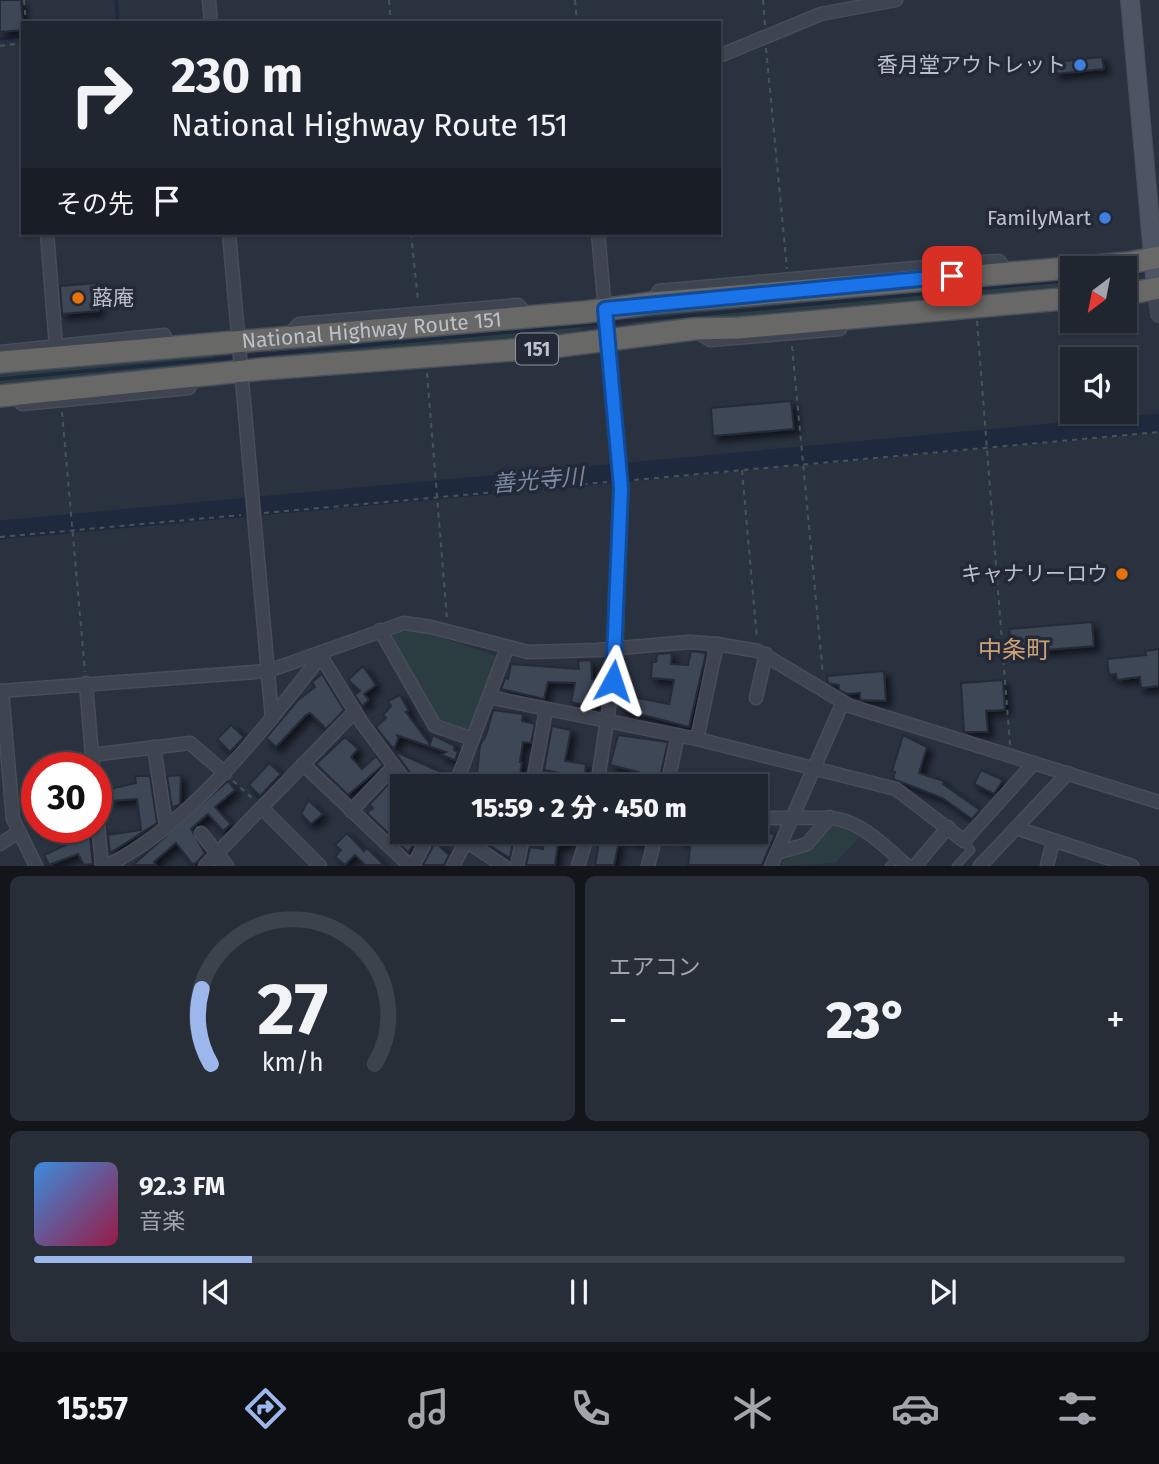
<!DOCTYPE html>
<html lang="ja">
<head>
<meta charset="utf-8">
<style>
  :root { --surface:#202630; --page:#282e38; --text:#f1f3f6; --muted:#a2a5ab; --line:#3d434c; --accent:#9db7ed }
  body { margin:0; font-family:"Fira Sans","Noto Sans JP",sans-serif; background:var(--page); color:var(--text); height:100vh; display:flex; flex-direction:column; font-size:26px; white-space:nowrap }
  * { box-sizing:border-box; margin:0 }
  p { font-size:23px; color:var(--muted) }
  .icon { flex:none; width:38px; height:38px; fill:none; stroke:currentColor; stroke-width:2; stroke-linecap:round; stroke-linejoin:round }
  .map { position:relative; height:866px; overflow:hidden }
  .panel { display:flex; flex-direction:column; gap:10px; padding:10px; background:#12151a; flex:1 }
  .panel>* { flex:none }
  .banner { position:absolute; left:21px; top:21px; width:700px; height:214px; border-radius:0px; box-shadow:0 2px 5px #0004,0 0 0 2px var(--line); background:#202630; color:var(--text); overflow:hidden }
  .needle { width:46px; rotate:212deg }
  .controls { position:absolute; left:1060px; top:256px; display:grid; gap:14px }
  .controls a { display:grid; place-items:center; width:77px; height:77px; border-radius:0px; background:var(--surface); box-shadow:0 2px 5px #0004,0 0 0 2px var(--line); font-size:35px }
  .speed { position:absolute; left:21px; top:752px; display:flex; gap:14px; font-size:35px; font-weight:700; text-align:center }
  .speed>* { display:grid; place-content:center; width:91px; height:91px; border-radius:50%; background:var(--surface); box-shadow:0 2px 5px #0004,0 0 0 2px var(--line); line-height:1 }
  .speed .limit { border:10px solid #d22; background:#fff; color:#111 }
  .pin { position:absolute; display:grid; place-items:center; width:60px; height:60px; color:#fff; margin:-30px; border-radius:14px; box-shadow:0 4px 10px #0006 }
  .me { position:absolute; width:77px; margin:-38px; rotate:5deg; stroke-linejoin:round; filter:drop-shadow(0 0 5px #0008) }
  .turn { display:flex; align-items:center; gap:24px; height:147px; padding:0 35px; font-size:32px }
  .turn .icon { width:91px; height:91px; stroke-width:2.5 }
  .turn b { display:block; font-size:49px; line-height:60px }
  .then { display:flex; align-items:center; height:66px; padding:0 35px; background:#0003; gap:14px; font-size:26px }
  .big { font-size:52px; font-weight:800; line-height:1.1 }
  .panel .card { flex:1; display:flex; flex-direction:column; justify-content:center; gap:10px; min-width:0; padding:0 24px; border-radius:10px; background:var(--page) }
  .panel .dial { align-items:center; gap:0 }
  .dial svg { height:182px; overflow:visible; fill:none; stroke:var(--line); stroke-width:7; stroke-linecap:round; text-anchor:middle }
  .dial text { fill:var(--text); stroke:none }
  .song { display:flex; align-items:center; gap:21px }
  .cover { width:84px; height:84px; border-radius:10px; background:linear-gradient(135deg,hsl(210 70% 55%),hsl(340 70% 35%)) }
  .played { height:7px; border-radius:4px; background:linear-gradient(90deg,var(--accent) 20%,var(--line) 20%) }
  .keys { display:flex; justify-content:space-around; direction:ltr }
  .heat { display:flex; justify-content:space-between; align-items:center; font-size:38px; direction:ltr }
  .panel .tiles { flex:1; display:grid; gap:10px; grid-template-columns:1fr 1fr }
  .card:last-child { grid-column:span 2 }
  .trip { position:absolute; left:390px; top:774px; width:378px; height:70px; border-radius:0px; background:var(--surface); box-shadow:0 2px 5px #0004,0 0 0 2px var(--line); font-weight:800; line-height:70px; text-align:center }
  .menu { display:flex; height:112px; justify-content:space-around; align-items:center; background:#0d0f13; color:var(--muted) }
  .menu .icon { width:49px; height:49px }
  .menu .active { color:var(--accent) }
  .menu b { font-size:32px; color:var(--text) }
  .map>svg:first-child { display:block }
  .green { fill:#2c3d41 }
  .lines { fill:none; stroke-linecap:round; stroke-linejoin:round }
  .stream { stroke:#1e293d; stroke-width:3.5 }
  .river { stroke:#1e293d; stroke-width:19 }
  .building { fill:#3d4656; stroke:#252b38; stroke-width:2; filter:url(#shadow) }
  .service-casing { stroke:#484d59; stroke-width:9 }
  .minor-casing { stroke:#484d59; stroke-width:15 }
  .tertiary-casing { stroke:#484d59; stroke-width:18 }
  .secondary-casing { stroke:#484d59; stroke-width:20 }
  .trunk-casing { stroke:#494f5b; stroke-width:24 }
  .path { stroke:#455659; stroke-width:2; stroke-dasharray:5 5; stroke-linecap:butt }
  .service { stroke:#3e4450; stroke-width:6 }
  .minor { stroke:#3e4450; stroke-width:12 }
  .tertiary { stroke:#3e4450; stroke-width:16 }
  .secondary { stroke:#4d5463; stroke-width:18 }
  .trunk { stroke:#686866; stroke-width:21 }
  .route-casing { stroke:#114b97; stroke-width:18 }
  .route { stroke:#1a73e8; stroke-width:12 }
  .shop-dot { fill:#3f7fe0; stroke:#232936; stroke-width:2.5 }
  .food-dot { fill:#e8710a; stroke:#232936; stroke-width:2.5 }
  .labels { text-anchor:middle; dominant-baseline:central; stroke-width:7; stroke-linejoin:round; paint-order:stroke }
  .shield { fill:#232936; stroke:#8d939e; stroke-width:2 }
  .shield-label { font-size:19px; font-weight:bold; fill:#bbc0ca }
  .poi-label { font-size:21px; fill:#bbc0ca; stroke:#232936; text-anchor:end }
  .street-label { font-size:21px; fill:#bbc0ca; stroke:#232936 }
  .water-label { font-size:23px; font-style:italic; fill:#7889a5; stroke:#232936 }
  .quarter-label { font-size:24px; fill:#cba076; stroke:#232936 }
</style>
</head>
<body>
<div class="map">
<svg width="1159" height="866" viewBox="0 0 1159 866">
  <defs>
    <filter id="shadow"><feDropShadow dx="5" dy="5" stdDeviation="3.5" flood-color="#0009"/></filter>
  </defs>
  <rect width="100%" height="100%" fill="#2a3240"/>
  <g class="green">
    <path d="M996,278l77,2v11l-441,35 -1,-15z"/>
    <path d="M580,321l2,15 -315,25 -2,-14z"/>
    <path d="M214,353l2,17 -216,19v-20z"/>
    <path d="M403,630l25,3 68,23 -24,75 -4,2 -27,-9 -52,-85 2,-5z"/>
    <path d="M834,822l26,15 -25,26 -55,3 3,-5 23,-12z"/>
  </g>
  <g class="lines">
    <g class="stream">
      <path d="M116,0l2,23"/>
      <path d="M0,39l23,-3"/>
      <path d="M1125,274l23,-2"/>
      <path d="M0,379l1073,-99"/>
    </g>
    <path class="river" d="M0,530l1159,-107"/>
  </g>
  <g class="building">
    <path d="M0,0h21l2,30 -23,2z"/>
    <path d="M1102,57l2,12 -49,5 -1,-12z"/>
    <path d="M97,283l2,28 -37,3 -2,-28z"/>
    <path d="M791,401l3,28 -81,7 -2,-28z"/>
    <path d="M1092,622l2,24 -82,7 -3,-24z"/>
    <path d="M1159,649v37l-18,2 -1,-11 -23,3 -1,-6 -7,1 -2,-16 39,-4 -1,-4z"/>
    <path d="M691,651l15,2 -17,74 -69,-18 3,-14 46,9 5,-24 -23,-2 1,-16h4l1,-8 15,-1 -1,11 17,1z"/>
    <path d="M591,660l1,19 9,1 -1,7 3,1 -9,20 -23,-6 4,-19 -27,-1 -4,17 -43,-10 4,-11 3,1 3,-15 68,5 -1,-8z"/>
    <path d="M363,666l13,19 -12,9 5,6 -7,6 -7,-11 5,-4 -12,-11z"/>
    <path d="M884,671l2,30 -26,-1v-7l-13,1 -8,-4v-5l-11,-2 -1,-7z"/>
    <path d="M322,674l22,36 -18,19 -16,-16 -4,2 -30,32 -10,-9 31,-37 18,-14 -3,-5z"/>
    <path d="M1003,680l2,30 -19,1 2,21h-24l-3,-49z"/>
    <path d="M400,695l9,16 -3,1 24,32 3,-9 22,11 -1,4 4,2 -3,8 -14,-5 5,-3 -50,-17 3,2 -5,12 -8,-9 -10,-13 10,-9 -3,-3 8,-9 -3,-5z"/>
    <path d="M493,710l30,4 -1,7 13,3 -4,19 -8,-1 -3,20h2l-2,13 5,1 -2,10 -47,-3 4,-38 6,-10z"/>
    <path d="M231,725l13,12 -14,15 -13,-13z"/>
    <path d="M552,726l19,4 -6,31 21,3 -2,22h-20l2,-12 -22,-4z"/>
    <path d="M618,735l50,7 -10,44h-28l8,-14 -28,-7z"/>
    <path d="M903,735l24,12 -8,26 25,8 -1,3 37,26 -8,9 -30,-21 -49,-19 2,-7 -3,-1z"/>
    <path d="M345,737l13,12 -7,8 11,12 14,-13 7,9 -35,30 -32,-31z"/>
    <path d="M394,751l54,24 -2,11h-26z"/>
    <path d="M269,763l12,11 -21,22 -11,-11z"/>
    <path d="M981,770l22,10 -9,14 -20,-10z"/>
    <path d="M181,775l-1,29 -8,4 -5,-32z"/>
    <path d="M135,776h15l7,47 -47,30 -3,-25 2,7 32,-5 -4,-31 -26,2 -1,-12 26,-6z"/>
    <path d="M393,779l9,13v18l-6,6 6,7v8l13,12 -7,9 -41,-39 6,-5 -4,-3z"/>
    <path d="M228,781l7,9 -20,17 16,17 -8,7 -15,-17 -17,15 14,24 -7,8 -5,4 -17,-22 -22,19 2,3h-23z"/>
    <path d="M308,800l15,14 -12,10 -10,-10z"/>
    <path d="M65,828h24l4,36 -9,1 -6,-11 -29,11 -5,-10 26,-12z"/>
    <path d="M756,828l11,1v4l8,1 -13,31h-74l3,-25h-12l1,-9 58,2 18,-2z"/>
    <path d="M547,831h33l-3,10 -9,-1 -1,5 -9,-1 -3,21h-29l4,-18 13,2 1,-10 10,2 1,-4 -8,-1z"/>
    <path d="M607,831h27l8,2 -2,10 -33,-9z"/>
    <path d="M347,833l17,18 3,-3 17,17h-19l-10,-10 -10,10 -10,-8 6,-7 -6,-5z"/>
    <path d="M488,837l25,4 -3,17 -26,-16z"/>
    <path d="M600,837l19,5 -5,23h-19z"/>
    <path d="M435,842l14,13 -5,10h-21z"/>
  </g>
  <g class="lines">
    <g class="service-casing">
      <g id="service">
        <path d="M889,866l9,-8"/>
        <path d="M956,866l15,-16 -7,-9"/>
      </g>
    </g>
    <g class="minor-casing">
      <g id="minor">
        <path d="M209,0l2,23"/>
        <path d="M719,56l102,-42 75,-14"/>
        <path d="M47,233l9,113"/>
        <path d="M229,233l43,485"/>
        <path d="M652,303l7,-12 311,-28 29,-2 8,10"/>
        <path d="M694,330l16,10 130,-11"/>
        <path d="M288,336l11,-12 219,-19 12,12"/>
        <path d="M0,352l164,-17 7,14"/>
        <path d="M22,404l167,-16 4,-10"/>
        <path d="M380,630l55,96 38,13"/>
        <path d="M86,683l7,85"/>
        <path d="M0,691l268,-20 136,-48 27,4 97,25 69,-2 92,-8 28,2 41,7 92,55 309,96"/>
        <path d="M2,691l11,128 23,47"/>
        <path d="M489,697l208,42 199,50 68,52 70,-78"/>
        <path d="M756,698l10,-44"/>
        <path d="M697,739l20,-95"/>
        <path d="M154,747l12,79"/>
        <path d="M91,755l99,-12 35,30"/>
        <path d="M303,764l107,102"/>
        <path d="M455,786l52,-138"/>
        <path d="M532,786l14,-76"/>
        <path d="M597,786l19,-125 5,-174 -23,-254"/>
        <path d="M667,786l11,-51"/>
        <path d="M96,805l6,61"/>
        <path d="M262,808l58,58"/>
        <path d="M351,811l43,-45"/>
        <path d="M756,817c24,2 48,0 72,1 30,0 58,29 79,48"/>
        <path d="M1016,828l116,38"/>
        <path d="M451,831l53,35"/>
        <path d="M201,833l26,33"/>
        <path d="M0,844l19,-12"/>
        <path d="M777,853l30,-9 23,-27"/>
        <path d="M106,866c82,-39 157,-136 212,-206l1,-7 43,70 47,63"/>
        <path d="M205,866l150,-155"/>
        <path d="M413,866l18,-35"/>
        <path d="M453,866l13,-25"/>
        <path d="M517,866l7,-35"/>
        <path d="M578,866l11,-35"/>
        <path d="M648,866l9,-35"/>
        <path d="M771,866l72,-164"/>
        <path d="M915,866l33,-39"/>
        <path d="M980,866l88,-93"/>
        <path d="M1047,866l6,-25"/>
      </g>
    </g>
    <g class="tertiary-casing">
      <path id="tertiary" d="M1156,288l3,26"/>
    </g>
    <g class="secondary-casing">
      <path id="secondary" d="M1130,0l26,288"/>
    </g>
    <g class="trunk-casing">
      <g id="trunk">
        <path d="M1125,294l34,-6"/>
        <path id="s1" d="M0,362l586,-50 66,-9 477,-40 30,-6"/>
        <path d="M0,396l263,-27 289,-22 142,-18 45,-1 334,-30"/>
      </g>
    </g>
    <g class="path">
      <path d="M24,0l2,23"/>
      <path d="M389,0l2,23"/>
      <path d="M575,0l2,23"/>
      <path d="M763,0l2,25"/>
      <path d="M0,46l23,-3"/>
      <path d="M766,48l21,221"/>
      <path d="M411,233l7,68"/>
      <path d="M977,321l33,424"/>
      <path d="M792,346l31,329"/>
      <path d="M427,373l20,246"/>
      <path d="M62,412l23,260"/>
      <path d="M742,470l15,169"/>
      <path d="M634,480l525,-48"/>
      <path d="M264,513l343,-31"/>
      <path d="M0,537l241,-22"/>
      <path d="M233,781l19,17"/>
    </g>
    <use href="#service" class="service"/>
    <use href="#minor" class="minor"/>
    <use href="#tertiary" class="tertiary"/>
    <use href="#secondary" class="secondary"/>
    <use href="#trunk" class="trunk"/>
  </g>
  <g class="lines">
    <g class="route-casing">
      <path id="route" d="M613,681l8,-193 -16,-179 347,-33"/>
    </g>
    <use href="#route" class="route"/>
  </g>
  <g class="shop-dot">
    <circle cx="1080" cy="65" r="7"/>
    <circle cx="1105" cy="218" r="7"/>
  </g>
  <g class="food-dot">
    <circle cx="78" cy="298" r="7"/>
    <circle cx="1122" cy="574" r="7"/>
  </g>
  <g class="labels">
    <rect class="shield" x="516" y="333.5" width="42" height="31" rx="5"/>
    <g class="shield-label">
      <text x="537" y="349">151</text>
    </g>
    <g class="poi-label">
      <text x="1066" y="65">香月堂アウトレット</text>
      <text x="1091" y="218">FamilyMart</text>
      <text x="92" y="298" text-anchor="start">蕗庵</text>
      <text x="1108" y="574">キャナリーロウ</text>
    </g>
    <g class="street-label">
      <text stroke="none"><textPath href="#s1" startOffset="373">National Highway Route 151</textPath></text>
    </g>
    <g class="water-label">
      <text transform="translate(538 480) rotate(-5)">善光寺川</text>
    </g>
    <g class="quarter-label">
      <text x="1014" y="650">中条町</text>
    </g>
  </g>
</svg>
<div class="controls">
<a><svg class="needle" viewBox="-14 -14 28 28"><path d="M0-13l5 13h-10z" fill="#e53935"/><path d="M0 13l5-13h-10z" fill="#a2a5ab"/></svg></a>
<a><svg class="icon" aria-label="sound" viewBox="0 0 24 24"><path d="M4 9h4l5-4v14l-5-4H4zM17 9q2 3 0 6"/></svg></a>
</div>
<div class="speed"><div class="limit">30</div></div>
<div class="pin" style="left:952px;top:276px;background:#d93025"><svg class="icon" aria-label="arrive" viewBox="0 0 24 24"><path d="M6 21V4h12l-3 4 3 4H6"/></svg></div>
<svg class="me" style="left:613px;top:681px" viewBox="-20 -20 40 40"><path d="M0-17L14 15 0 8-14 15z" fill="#1a73e8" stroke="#fff" stroke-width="4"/></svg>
<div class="trip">15:59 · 2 分 · 450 m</div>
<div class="banner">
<div class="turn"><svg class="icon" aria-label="right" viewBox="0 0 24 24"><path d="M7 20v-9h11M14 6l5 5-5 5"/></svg><div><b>230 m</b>National Highway Route 151</div></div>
<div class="then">その先<svg class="icon" aria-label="arrive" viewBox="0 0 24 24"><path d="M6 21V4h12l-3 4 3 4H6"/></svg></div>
</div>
</div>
<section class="panel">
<div class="tiles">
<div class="card dial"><svg viewBox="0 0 100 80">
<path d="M14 69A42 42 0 1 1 86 69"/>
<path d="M14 69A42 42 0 0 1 10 36" stroke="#9db7ed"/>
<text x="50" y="56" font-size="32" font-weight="700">27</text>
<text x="50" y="72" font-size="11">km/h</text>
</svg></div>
<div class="card"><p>エアコン</p>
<div class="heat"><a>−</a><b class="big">23°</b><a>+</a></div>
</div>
<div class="card">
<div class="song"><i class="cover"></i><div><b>92.3 FM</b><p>音楽</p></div></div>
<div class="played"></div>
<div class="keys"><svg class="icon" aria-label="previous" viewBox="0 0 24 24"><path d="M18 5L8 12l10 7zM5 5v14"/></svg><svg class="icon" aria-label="pause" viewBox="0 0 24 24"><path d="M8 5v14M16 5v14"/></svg><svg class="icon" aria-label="next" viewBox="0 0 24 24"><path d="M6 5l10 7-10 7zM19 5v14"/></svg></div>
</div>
</div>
</section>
<nav class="menu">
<b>15:57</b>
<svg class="icon active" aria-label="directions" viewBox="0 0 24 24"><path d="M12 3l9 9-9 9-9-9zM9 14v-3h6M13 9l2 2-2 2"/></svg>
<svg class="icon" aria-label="music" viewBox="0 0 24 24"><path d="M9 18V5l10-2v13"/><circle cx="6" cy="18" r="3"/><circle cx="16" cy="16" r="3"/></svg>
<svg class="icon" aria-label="phone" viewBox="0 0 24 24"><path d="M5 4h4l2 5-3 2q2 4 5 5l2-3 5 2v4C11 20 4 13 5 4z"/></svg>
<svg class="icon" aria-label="climate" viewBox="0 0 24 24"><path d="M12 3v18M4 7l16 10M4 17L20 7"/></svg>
<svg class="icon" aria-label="car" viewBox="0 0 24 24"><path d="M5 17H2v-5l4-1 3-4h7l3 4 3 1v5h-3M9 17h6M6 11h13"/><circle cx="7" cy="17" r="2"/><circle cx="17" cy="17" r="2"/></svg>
<svg class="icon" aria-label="filters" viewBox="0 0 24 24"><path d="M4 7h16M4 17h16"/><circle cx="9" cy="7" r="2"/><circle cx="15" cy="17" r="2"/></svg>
</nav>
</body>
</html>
